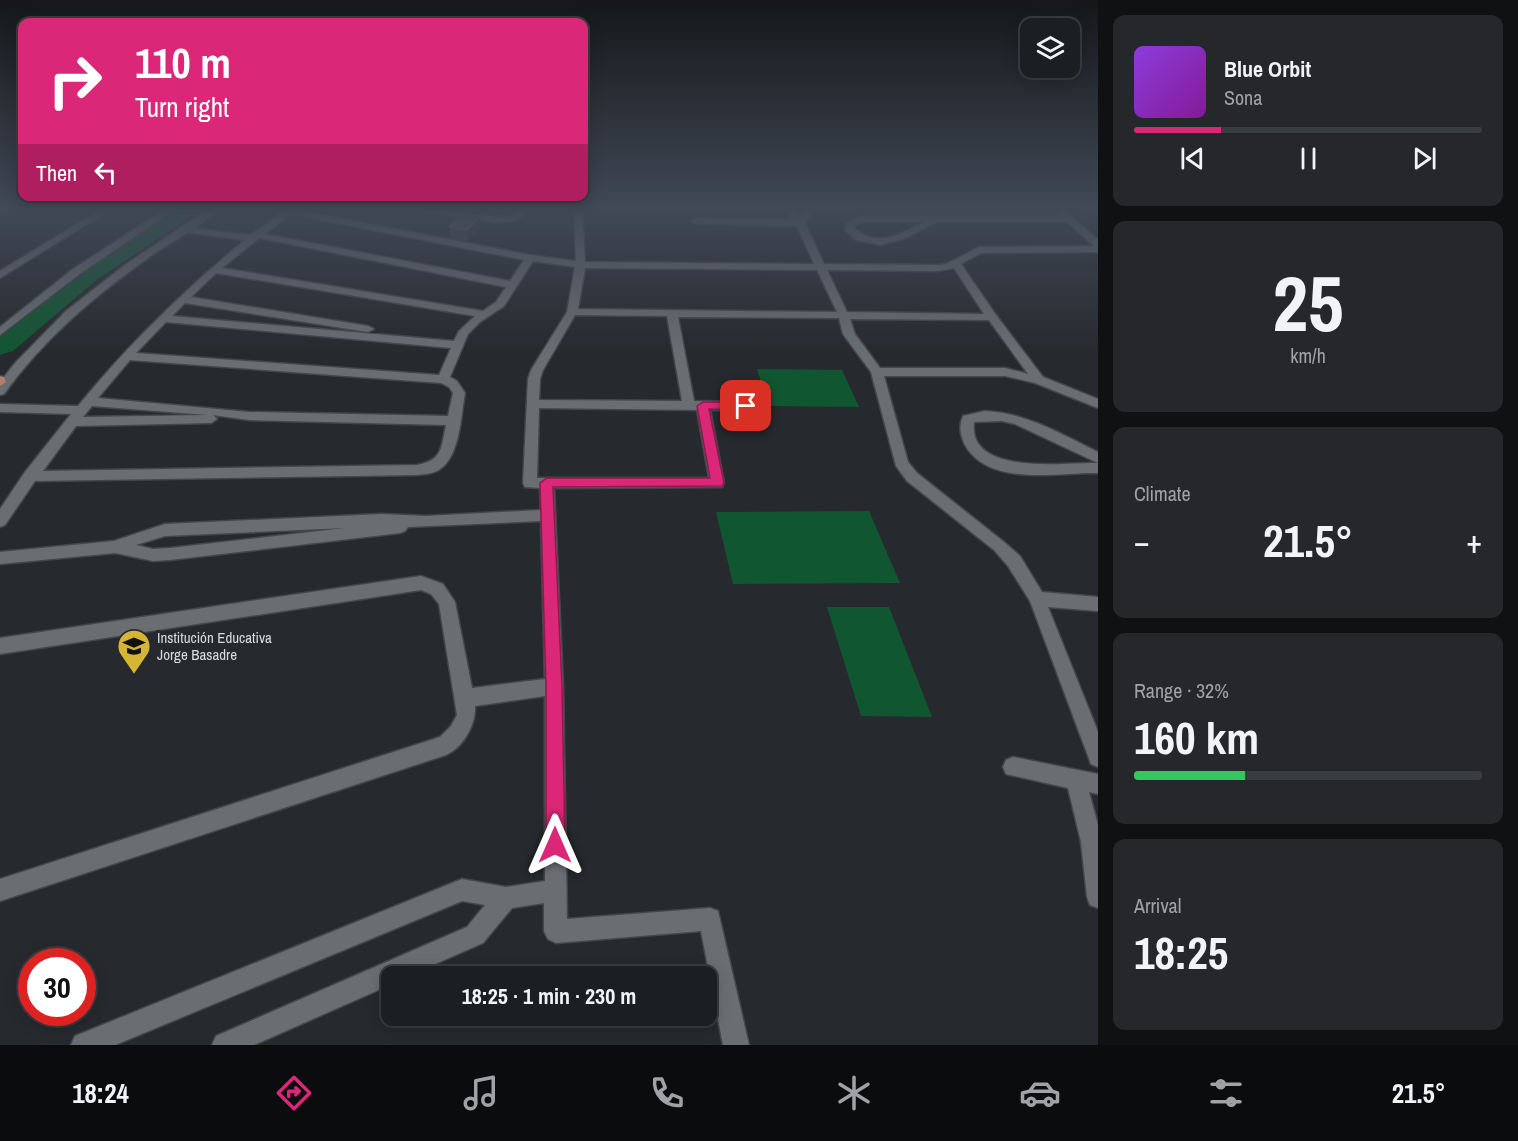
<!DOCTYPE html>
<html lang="en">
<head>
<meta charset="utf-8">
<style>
  :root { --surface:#1c1f22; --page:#25272a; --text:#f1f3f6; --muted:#a0a2a5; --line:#3a3d40; --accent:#db2777 }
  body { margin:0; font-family:"Archivo Narrow",sans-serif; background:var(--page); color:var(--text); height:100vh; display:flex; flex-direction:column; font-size:22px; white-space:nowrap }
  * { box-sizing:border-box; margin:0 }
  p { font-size:20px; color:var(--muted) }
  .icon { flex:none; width:33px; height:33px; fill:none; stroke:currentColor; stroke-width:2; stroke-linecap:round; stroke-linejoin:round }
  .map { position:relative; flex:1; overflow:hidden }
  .side { display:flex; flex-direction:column; gap:15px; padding:15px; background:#0f1113; width:420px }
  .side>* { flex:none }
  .guide { position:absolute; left:18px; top:18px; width:570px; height:183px; border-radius:12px; box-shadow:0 3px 15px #0003,0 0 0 2px var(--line); background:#db2777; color:#fff; overflow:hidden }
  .tools { position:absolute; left:1020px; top:18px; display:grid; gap:12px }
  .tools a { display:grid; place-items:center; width:60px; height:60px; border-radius:12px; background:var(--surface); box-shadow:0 3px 15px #0003,0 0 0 2px var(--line); font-size:30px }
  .speed { position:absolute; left:18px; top:948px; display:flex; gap:12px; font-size:30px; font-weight:700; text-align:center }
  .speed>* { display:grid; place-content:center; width:78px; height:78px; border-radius:50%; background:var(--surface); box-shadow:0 3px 15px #0003,0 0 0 2px var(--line); line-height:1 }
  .speed .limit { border:9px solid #d22; background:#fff; color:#111 }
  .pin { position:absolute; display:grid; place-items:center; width:51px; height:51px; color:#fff; margin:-26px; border-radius:12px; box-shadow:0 3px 9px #0006 }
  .me { position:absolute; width:66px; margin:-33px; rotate:0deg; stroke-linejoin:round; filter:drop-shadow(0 0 4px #0008) }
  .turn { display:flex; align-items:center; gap:21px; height:126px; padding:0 18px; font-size:27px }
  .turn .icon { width:78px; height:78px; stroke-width:2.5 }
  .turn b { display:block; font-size:42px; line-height:51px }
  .then { display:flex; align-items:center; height:57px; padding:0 18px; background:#0003; gap:12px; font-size:22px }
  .big { font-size:45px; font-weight:800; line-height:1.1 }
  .side .card { flex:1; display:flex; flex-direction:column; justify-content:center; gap:9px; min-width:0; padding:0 21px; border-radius:12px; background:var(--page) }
  .side .dial { align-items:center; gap:0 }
  .dial b { font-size:78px; line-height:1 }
  .song { display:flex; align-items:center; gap:18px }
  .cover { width:72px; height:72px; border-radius:9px; background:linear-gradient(135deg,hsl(270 70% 55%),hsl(290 70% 35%)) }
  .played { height:6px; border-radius:3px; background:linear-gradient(90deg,var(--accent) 25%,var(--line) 25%) }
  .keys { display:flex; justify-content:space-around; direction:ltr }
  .heat { display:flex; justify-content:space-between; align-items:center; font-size:33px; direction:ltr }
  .charge { height:9px; border-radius:4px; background:linear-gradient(90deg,#34c759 32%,var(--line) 0) }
  .trip { position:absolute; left:381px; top:966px; width:336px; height:60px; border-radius:12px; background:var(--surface); box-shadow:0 3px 15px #0003,0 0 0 2px var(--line); font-weight:800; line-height:60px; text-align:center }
  .menu { display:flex; height:96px; justify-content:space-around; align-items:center; background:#0b0c0e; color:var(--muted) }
  .menu .icon { width:42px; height:42px }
  .menu .on { color:var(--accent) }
  .menu b { font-size:27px; color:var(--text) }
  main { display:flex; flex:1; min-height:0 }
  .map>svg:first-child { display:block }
  .green { fill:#105731 }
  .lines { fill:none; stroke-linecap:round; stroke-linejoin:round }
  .street-casing { stroke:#44464a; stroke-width:3 }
  .secondary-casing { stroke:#44464a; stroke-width:3 }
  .primary-casing { stroke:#44464a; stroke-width:3 }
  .street { fill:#6a6e73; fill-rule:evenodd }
  .secondary { fill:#6a6e73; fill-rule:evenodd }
  .primary { fill:#b27e70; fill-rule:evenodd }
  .wall { fill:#494342 }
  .shaded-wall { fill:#343232 }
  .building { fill:#585453; stroke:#6c6968; stroke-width:1.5 }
  .route { fill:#db2777; stroke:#8e194d; stroke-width:1.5 }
  .labels { text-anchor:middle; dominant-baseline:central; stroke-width:6; stroke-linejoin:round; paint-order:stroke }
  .poi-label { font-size:15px; fill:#d9dbde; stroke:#26292d; text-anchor:start }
</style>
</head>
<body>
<main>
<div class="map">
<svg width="1098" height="1045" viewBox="0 0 1098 1045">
  <rect width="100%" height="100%" fill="#26292d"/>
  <g class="green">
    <path d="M180,208h23l-109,74 -81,69 -13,4v-18l107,-82z"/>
    <path d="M757,369l85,1 17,37 -90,-1z"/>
    <path d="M869,511l31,72 -167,1 -17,-72z"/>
    <path d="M827,607h62l43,110 -71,-1z"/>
  </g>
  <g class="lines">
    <g class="street-casing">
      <g id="street">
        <path d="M0,208h10l-10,6z"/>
        <path d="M103,208h10l-113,70v-7z"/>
        <path d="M288,208h10l-1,2 233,45 46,6 -2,-53h8l3,54 229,2 -17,-38 -102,-2 -5,-3 5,-3 98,2 -9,-12h9l7,9 7,-9h9l-11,15 19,41 114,1 8,-1 33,-17 115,-1 -27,-24h-130l-31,16 -25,7 -25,-5 -11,-10 1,-6 15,-8h200l-8,-8h9l36,32v12l-117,1 -20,11 35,51 47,62 55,22v9l-63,-25 -30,-7h-121l24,86 9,11 87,69 16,14 22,36 56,5v14l-50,-4 50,125v35l-7,-3 -61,-163 -22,-35 -14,-16 -87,-69 -11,-15 -25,-94 -28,-38 -4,-16 -161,-1 16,84 52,1 6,4 -6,4h-36l14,73 -2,4 -168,1 9,198 4,233 143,-11 8,3 31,134h-26l-22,-114 -145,12 -8,-4 -4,-8v-28l-32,5 -29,35 -75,33h-16v8l-138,61h-42l4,-9 251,-109 18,-22 -23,-4 -347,144h-44l4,-9 387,-157 44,8 39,-6v-185l-70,10c1,18 -11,41 -29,49l-446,146v-22l440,-142 11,-11 6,-11 -18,-111 -8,-10 -10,-4 -421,64v-16l421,-62 22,8 12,18 17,86 73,-9 -4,-158 -133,6 -3,4 -5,2 -230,27 -17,1 -38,-8 -115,11v-12l114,-11 51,-17 216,-10 45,2 115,-6 -1,-22 -15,-1 -2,-4 5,-104 3,-9 36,-58 8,-45 -42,-6 -29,45 -24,16 -12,12 -18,43 7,4 8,12c-4,22 -5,63 -25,76 -6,5 -16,5 -23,6l-382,6 -30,44 -5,2v-18l25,-37 46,-58 -71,-2v-8l78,2c49,-60 105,-115 167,-166l-62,-8 -3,-1v-4l71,8zM291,214l233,46 -14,21 -245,-47zM863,222h61c-23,12 -46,26 -69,7v-4zM259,238l247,49 -10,15 -13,9 -261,-43zM585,268l232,2 20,42 -259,-3zM954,268l30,46 -137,-2 -20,-42 111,1zM216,273l259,43 -16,15 -5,10 -282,-25 13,-13 183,29 6,-3 -6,-3 -177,-29zM575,315l92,1 15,85 -143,-1 1,-21 3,-9zM850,319l139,1 39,54 -23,-6h-125l-25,-34zM166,322l285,26 -12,27 -303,-22zM130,360l311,23 8,4 4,6 -5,23 -199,-4 -151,-14zM92,406l115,9 -124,2zM539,408l158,2 12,68h-172zM213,415l36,5 197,5c-5,23 -3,35 -29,40l-374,6 33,-45 135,-3 6,-4zM345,528l-175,20 -17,1 -17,-4 29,-9z"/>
        <path d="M417,208c32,0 64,11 95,8l7,-8h9l-10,12 -20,3 -77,-12z"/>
        <path d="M985,411c42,2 76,23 113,41v11l-83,-39 -13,-3 -28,1c-7,55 93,40 124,41v10c-41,-1 -111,15 -134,-30 -4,-9 -5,-18 -1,-27z"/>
        <path d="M1013,757l85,17v20l-9,-2 9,33v83l-8,-3 -3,-8 -6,-55 -13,-54 -62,-14 -3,-7 3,-7z"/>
      </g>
    </g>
    <g class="secondary-casing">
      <g id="secondary">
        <path d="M167,208h10l-96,65 -81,62v-8l73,-58z"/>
        <path d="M210,208h10c-19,19 -50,34 -72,50 -55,39 -104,81 -144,136l-4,1v-13l16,-20 50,-51 59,-46z"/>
      </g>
    </g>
    <g class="primary-casing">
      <path id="primary" d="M0,376l4,1 2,5 -6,4z"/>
    </g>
    <use href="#street" class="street"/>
    <use href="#secondary" class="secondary"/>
    <use href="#primary" class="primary"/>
  </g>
  <path class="wall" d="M449,227h32l-13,14 -17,-3z"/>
  <path class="shaded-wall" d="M480,216l1,11 -13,14 -1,-11z"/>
  <path class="building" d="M463,213l17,3 -13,14 -18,-3z"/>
  <linearGradient id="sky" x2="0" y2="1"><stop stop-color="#151719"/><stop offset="0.59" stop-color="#414957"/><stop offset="1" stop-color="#414957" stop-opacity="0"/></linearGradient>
  <rect width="1098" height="354" fill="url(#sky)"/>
  <path class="route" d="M703,402h43l6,4 -6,4 -37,-1 15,74 -2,3 -169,1 9,199 3,159 -3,7 -7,3 -6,-3 -3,-7v-159l-6,-203 7,-5h163l-13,-72z"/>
  <defs>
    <g id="school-pin" transform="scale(1.725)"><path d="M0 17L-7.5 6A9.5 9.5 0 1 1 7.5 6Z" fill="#d6b534" stroke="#26292d"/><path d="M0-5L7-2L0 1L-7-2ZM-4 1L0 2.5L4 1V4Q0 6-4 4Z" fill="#111"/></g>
  </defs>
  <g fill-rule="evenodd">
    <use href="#school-pin" x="134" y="646"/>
  </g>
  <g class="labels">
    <g class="poi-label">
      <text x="157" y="637">Institución Educativa<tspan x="157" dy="17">Jorge Basadre</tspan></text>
    </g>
  </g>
</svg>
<div class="tools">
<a><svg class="icon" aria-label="layers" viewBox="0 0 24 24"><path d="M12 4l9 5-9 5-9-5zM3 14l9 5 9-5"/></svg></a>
</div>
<div class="speed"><div class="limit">30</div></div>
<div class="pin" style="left:746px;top:406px;background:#d93025"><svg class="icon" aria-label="arrive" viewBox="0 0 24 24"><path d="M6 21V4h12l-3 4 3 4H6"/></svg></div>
<svg class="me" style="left:555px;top:845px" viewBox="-20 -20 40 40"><path d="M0-17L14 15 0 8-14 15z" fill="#db2777" stroke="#fff" stroke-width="4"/></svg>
<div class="trip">18:25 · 1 min · 230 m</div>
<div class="guide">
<div class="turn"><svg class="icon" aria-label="right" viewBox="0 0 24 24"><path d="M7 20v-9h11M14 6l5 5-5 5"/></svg><div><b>110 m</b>Turn right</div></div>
<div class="then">Then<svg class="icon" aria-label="left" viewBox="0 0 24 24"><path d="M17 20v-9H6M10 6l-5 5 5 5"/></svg></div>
</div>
</div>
<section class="side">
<div class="card">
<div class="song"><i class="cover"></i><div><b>Blue Orbit</b><p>Sona</p></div></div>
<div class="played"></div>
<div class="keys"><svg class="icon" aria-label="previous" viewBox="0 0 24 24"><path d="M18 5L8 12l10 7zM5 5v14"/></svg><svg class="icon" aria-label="pause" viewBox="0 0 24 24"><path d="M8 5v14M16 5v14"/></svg><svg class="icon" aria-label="next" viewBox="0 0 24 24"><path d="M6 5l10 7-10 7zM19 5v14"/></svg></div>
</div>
<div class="card dial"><b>25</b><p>km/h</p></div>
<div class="card"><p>Climate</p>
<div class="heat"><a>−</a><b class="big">21.5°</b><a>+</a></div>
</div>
<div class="card"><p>Range · 32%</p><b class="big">160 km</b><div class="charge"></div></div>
<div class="card"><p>Arrival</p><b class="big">18:25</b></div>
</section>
</main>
<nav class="menu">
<b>18:24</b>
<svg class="icon on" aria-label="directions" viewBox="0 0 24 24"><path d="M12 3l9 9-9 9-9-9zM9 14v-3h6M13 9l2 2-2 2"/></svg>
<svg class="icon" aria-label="music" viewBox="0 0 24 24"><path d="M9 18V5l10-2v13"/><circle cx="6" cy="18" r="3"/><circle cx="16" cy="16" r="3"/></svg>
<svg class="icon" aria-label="phone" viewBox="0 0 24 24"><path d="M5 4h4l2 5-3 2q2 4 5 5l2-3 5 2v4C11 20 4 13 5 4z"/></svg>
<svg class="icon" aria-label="climate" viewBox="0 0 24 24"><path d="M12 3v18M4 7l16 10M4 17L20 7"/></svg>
<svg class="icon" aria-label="car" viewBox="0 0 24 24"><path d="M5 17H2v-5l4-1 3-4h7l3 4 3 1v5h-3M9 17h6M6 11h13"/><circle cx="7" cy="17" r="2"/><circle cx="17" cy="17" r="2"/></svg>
<svg class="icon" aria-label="filters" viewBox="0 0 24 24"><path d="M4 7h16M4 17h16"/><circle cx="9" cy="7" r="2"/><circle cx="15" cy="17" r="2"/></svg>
<b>21.5°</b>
</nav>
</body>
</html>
